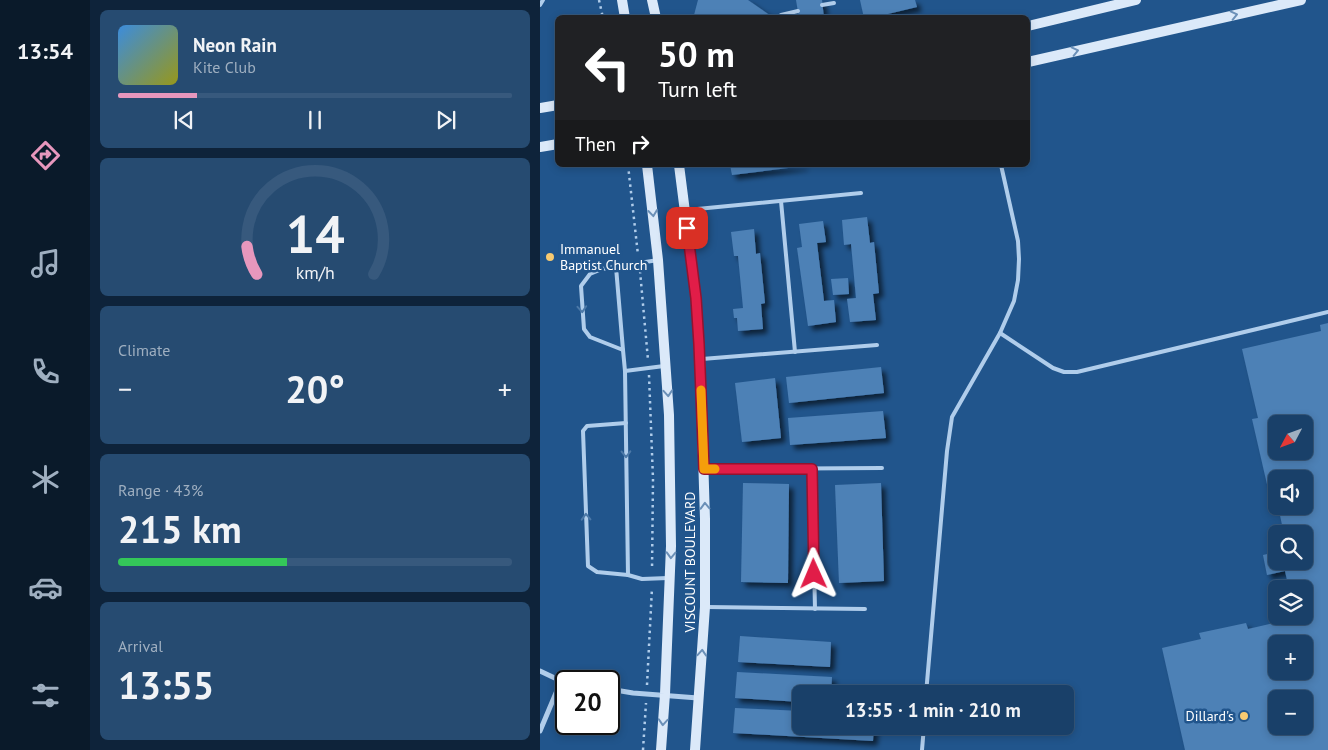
<!DOCTYPE html>
<html lang="en">
<head>
<meta charset="utf-8">
<style>
  :root { --surface:#194069; --page:#264b71; --text:#f1f3f6; --muted:#9fafc0; --line:#37597d; --accent:#e797bd }
  body { margin:0; font-family:"PT Sans",sans-serif; background:var(--page); color:var(--text); height:100vh; display:flex; flex-direction:column; font-size:19px; white-space:nowrap }
  * { box-sizing:border-box; margin:0 }
  p { font-size:16px; color:var(--muted) }
  .icon { flex:none; width:28px; height:28px; fill:none; stroke:currentColor; stroke-width:2; stroke-linecap:round; stroke-linejoin:round }
  .map { position:relative; flex:1; overflow:hidden }
  .sheet { display:flex; flex-direction:column; gap:10px; padding:10px; background:#0e233a; width:450px }
  .sheet>* { flex:none }
  .banner { position:absolute; left:15px; top:15px; width:475px; height:152px; border-radius:8px; box-shadow:0 2px 8px #0003,0 0 0 1px var(--line); background:#202124; color:#fff; overflow:hidden }
  .needle { width:32px; rotate:229deg }
  .controls { position:absolute; left:728px; top:415px; display:grid; gap:10px }
  .controls a { display:grid; place-items:center; width:45px; height:45px; border-radius:8px; background:var(--surface); box-shadow:0 2px 8px #0003,0 0 0 1px var(--line); font-size:25px }
  .speed { position:absolute; left:15px; top:670px; display:flex; gap:10px; font-size:25px; font-weight:700; text-align:center }
  .speed>* { display:grid; place-content:center; width:65px; height:65px; border-radius:50%; background:var(--surface); box-shadow:0 2px 8px #0003,0 0 0 1px var(--line); line-height:1 }
  .speed .limit { border:2px solid #111; border-radius:8px; background:#fff; color:#111 }
  .pin { position:absolute; display:grid; place-items:center; width:42px; height:42px; color:#fff; margin:-21px; border-radius:10px; box-shadow:0 2px 8px #0006 }
  .me { position:absolute; width:55px; margin:-28px; rotate:359deg; stroke-linejoin:round; filter:drop-shadow(0 0 4px #0008) }
  .turn { display:flex; align-items:center; gap:18px; height:105px; padding:0 20px; font-size:22px }
  .turn .icon { width:65px; height:65px; stroke-width:2.5 }
  .turn b { display:block; font-size:35px; line-height:42px }
  .then { display:flex; align-items:center; height:48px; padding:0 20px; background:#0003; gap:10px; font-size:19px }
  .big { font-size:38px; font-weight:700; line-height:1.1 }
  .sheet .card { flex:1; display:flex; flex-direction:column; justify-content:center; gap:8px; min-width:0; padding:0 18px; border-radius:8px; background:var(--page) }
  .sheet .dial { align-items:center; gap:0 }
  .dial svg { height:130px; overflow:visible; fill:none; stroke:var(--line); stroke-width:7; stroke-linecap:round; text-anchor:middle }
  .dial text { fill:var(--text); stroke:none }
  .song { display:flex; align-items:center; gap:15px }
  .cover { width:60px; height:60px; border-radius:8px; background:linear-gradient(135deg,hsl(210 70% 55%),hsl(60 70% 35%)) }
  .played { height:5px; border-radius:2px; background:linear-gradient(90deg,var(--accent) 20%,var(--line) 20%) }
  .keys { display:flex; justify-content:space-around; direction:ltr }
  .heat { display:flex; justify-content:space-between; align-items:center; font-size:28px; direction:ltr }
  .charge { height:8px; border-radius:4px; background:linear-gradient(90deg,#34c759 43%,var(--line) 0) }
  .trip { position:absolute; left:252px; top:685px; width:282px; height:50px; border-radius:8px; background:var(--surface); box-shadow:0 2px 8px #0003,0 0 0 1px var(--line); font-weight:700; line-height:50px; text-align:center }
  main { display:flex; flex:1; min-height:0 }
  .tabs { display:flex; flex-direction:column; width:90px; justify-content:space-around; align-items:center; background:#0a1a2a; color:var(--muted) }
  .tabs .icon { width:35px; height:35px }
  .tabs .current { color:var(--accent) }
  .tabs b { font-size:22px; color:var(--text) }
  .map>svg:first-child { display:block }
  .building { fill:#4e81b6; fill-rule:evenodd; filter:url(#shadow) }
  .lines { fill:none; stroke-linecap:round; stroke-linejoin:round }
  .path { stroke:#b0cdeb; stroke-width:2.5; stroke-dasharray:2.5 4; stroke-linecap:butt }
  .lane { stroke:#b0cdeb; stroke-width:4 }
  .street { stroke:#b0cdeb; stroke-width:5 }
  .secondary { stroke:#dbe9f9; stroke-width:10 }
  .oneway { stroke:#6b90b8 }
  .oneway2 { stroke:#4c79a8 }
  .route-casing { stroke:#92132f; stroke-width:12 }
  .route { stroke:#e11d48; stroke-width:9 }
  .slow { stroke:#f59e0b; stroke-width:9 }
  .poi-dot { fill:#f8ca71; stroke:#21558c; stroke-width:2 }
  .labels { text-anchor:middle; dominant-baseline:central; stroke-width:5; stroke-linejoin:round; paint-order:stroke }
  .poi-label { font-size:14px; fill:#fff; stroke:#21558c; text-anchor:start }
  .street-label { font-size:14px; fill:#fff; stroke:#21558c }
</style>
</head>
<body>
<main>
<nav class="tabs">
<b>13:54</b>
<svg class="icon current" aria-label="directions" viewBox="0 0 24 24"><path d="M12 3l9 9-9 9-9-9zM9 14v-3h6M13 9l2 2-2 2"/></svg>
<svg class="icon" aria-label="music" viewBox="0 0 24 24"><path d="M9 18V5l10-2v13"/><circle cx="6" cy="18" r="3"/><circle cx="16" cy="16" r="3"/></svg>
<svg class="icon" aria-label="phone" viewBox="0 0 24 24"><path d="M5 4h4l2 5-3 2q2 4 5 5l2-3 5 2v4C11 20 4 13 5 4z"/></svg>
<svg class="icon" aria-label="climate" viewBox="0 0 24 24"><path d="M12 3v18M4 7l16 10M4 17L20 7"/></svg>
<svg class="icon" aria-label="car" viewBox="0 0 24 24"><path d="M5 17H2v-5l4-1 3-4h7l3 4 3 1v5h-3M9 17h6M6 11h13"/><circle cx="7" cy="17" r="2"/><circle cx="17" cy="17" r="2"/></svg>
<svg class="icon" aria-label="filters" viewBox="0 0 24 24"><path d="M4 7h16M4 17h16"/><circle cx="9" cy="7" r="2"/><circle cx="15" cy="17" r="2"/></svg>
</nav>
<section class="sheet">
<div class="card">
<div class="song"><i class="cover"></i><div><b>Neon Rain</b><p>Kite Club</p></div></div>
<div class="played"></div>
<div class="keys"><svg class="icon" aria-label="previous" viewBox="0 0 24 24"><path d="M18 5L8 12l10 7zM5 5v14"/></svg><svg class="icon" aria-label="pause" viewBox="0 0 24 24"><path d="M8 5v14M16 5v14"/></svg><svg class="icon" aria-label="next" viewBox="0 0 24 24"><path d="M6 5l10 7-10 7zM19 5v14"/></svg></div>
</div>
<div class="card dial"><svg viewBox="0 0 100 80">
<path d="M14 69A42 42 0 1 1 86 69"/>
<path d="M14 69A42 42 0 0 1 8 52" stroke="#e797bd"/>
<text x="50" y="56" font-size="32" font-weight="700">14</text>
<text x="50" y="72" font-size="11">km/h</text>
</svg></div>
<div class="card"><p>Climate</p>
<div class="heat"><a>−</a><b class="big">20°</b><a>+</a></div>
</div>
<div class="card"><p>Range · 43%</p><b class="big">215 km</b><div class="charge"></div></div>
<div class="card"><p>Arrival</p><b class="big">13:55</b></div>
</section>
<div class="map">
<svg width="788" height="750" viewBox="0 0 788 750">
  <defs>
    <filter id="shadow"><feDropShadow dx="4.5" dy="4.5" stdDeviation="2.5" flood-color="#0009"/></filter>
  </defs>
  <rect width="100%" height="100%" fill="#21558c"/>
  <g class="building">
    <path d="M158,0h50l26,18h-76l-4,-3z"/>
    <path d="M256,0h26l2,18h-25z"/>
    <path d="M320,0h55l2,7 -46,11h-7z"/>
    <path d="M190,165h74v1l-72,9z"/>
    <path d="M327,217l3,26 4,-1 5,51 -6,1 3,26 -26,2 -3,-23 9,-1 -5,-54 -7,1 -2,-25z"/>
    <path d="M283,221l3,21 -9,1 7,58 10,-1 2,22 -28,4 -11,-78 5,-1 -3,-23z"/>
    <path d="M214,229l2,25 4,-1 5,50 -4,1 2,25 -25,2 -1,-13h-3l-1,-9 10,-1 -5,-52h-4l-3,-24z"/>
    <path d="M308,278l1,16 -16,1 -2,-16z"/>
    <path d="M788,323v427h-143l-23,-102 39,-9 -2,-6 47,-10 2,6 48,-11v-2h8v-27h-15l-4,-18 -18,4 -4,-20 13,-3v9h28v-27h-20l-6,-28h26v-27h-28v17l-2,-5 -5,2 -17,-74 6,-1 -16,-69 79,-18 -1,-6zM736,424h28v27h-28zM736,644h28v27h-28zM736,699h28v27h-28z"/>
    <path d="M341,367l3,26 -95,10 -3,-26z"/>
    <path d="M235,378l6,60 -39,4 -7,-59z"/>
    <path d="M343,411l3,27 -96,7 -2,-27z"/>
    <path d="M203,483l46,1 -1,99 -47,-1z"/>
    <path d="M341,483l3,98 -45,2 -4,-98z"/>
    <path d="M200,636l91,6 -1,25 -92,-5z"/>
    <path d="M197,672l95,5 -1,17h-30v8l-66,-4z"/>
    <path d="M195,708l66,3v15h73l-1,15 -140,-8z"/>
  </g>
  <g class="lines">
    <g class="path">
      <path d="M59,0l4,18"/>
      <path d="M88,165l10,90"/>
      <path d="M100,271l8,89"/>
      <path d="M109,375l4,104 -1,91"/>
      <path d="M107,685l5,-97"/>
      <path d="M103,750l3,-47"/>
    </g>
    <g class="lane">
      <path d="M0,5l3,-5"/>
      <path d="M282,5l12,-2"/>
      <path d="M241,15l17,-4"/>
      <path d="M241,201l14,151"/>
      <path d="M147,210l174,-17"/>
      <path d="M76,267l7,83 -33,-13 -6,-8 -3,-43 9,-12 12,-5 56,-9"/>
      <path d="M460,333l53,35 11,4h13l251,-60"/>
      <path d="M83,350l2,21 39,-5"/>
      <path d="M162,359l175,-14"/>
      <path d="M85,371l3,204"/>
      <path d="M86,423l-39,3 -4,5 5,135 9,6 31,3 14,4 26,-1"/>
      <path d="M164,469l178,-1"/>
      <path d="M272,469l3,140"/>
      <path d="M167,607l158,2"/>
      <path d="M386,694l21,-243 5,-34 48,-84 14,-32 4,-21 1,-21 -1,-18 -17,-76"/>
      <path d="M382,750l2,-24"/>
    </g>
    <g class="street">
      <path d="M0,671l21,10 5,1"/>
      <path d="M69,689l24,4 65,5"/>
      <path d="M0,731l21,-50"/>
    </g>
    <g class="secondary">
      <path d="M82,0l3,18"/>
      <path d="M112,0l4,18"/>
      <path d="M488,26l108,-26"/>
      <path d="M488,62l273,-62"/>
      <path d="M0,108l18,-3"/>
      <path d="M0,147l18,-3"/>
      <path d="M107,165l11,95 11,155 2,131 -6,148 -4,56"/>
      <path d="M139,165l17,133 4,61 5,160v88l-10,143"/>
    </g>
  </g>
  <defs><path id="oneway-chevron" d="M-2-3.5L2.5 0L-2 3.5" fill="none" stroke-width="1.6" stroke-linecap="round" stroke-linejoin="round" transform="scale(1.25)"/></defs>
  <g class="oneway">
    <use href="#oneway-chevron" transform="translate(694 15) rotate(-13)"/>
    <use href="#oneway-chevron" transform="translate(535 51) rotate(-13)"/>
    <use href="#oneway-chevron" transform="translate(113 213) rotate(83)"/>
    <use href="#oneway-chevron" transform="translate(128 393) rotate(86)"/>
    <use href="#oneway-chevron" transform="translate(165 506) rotate(-92)"/>
    <use href="#oneway-chevron" transform="translate(131 555) rotate(92)"/>
    <use href="#oneway-chevron" transform="translate(162 653) rotate(-86)"/>
    <use href="#oneway-chevron" transform="translate(123 722) rotate(94)"/>
  </g>
  <g class="oneway2">
    <use href="#oneway-chevron" transform="translate(42 309) rotate(86)"/>
    <use href="#oneway-chevron" transform="translate(86 454) rotate(89)"/>
    <use href="#oneway-chevron" transform="translate(46 517) rotate(-92)"/>
  </g>
  <g class="lines">
    <g class="route-casing">
      <path id="route" d="M147,228l9,70 3,46 5,125h108l2,105"/>
    </g>
    <use href="#route" class="route"/>
    <path class="slow" d="M161,390l3,79h11"/>
  </g>
  <g class="poi-dot">
    <circle cx="10" cy="257" r="5"/>
    <circle cx="704" cy="716" r="5"/>
  </g>
  <g class="labels">
    <g class="poi-label">
      <text x="20" y="249">Immanuel<tspan x="20" dy="16">Baptist Church</tspan></text>
      <text x="694" y="716" text-anchor="end">Dillard's</text>
    </g>
    <g class="street-label">
      <text transform="translate(150 562) rotate(-90)">VISCOUNT BOULEVARD</text>
    </g>
  </g>
</svg>
<div class="controls">
<a><svg class="needle" viewBox="-14 -14 28 28"><path d="M0-13l5 13h-10z" fill="#e53935"/><path d="M0 13l5-13h-10z" fill="#9fafc0"/></svg></a>
<a><svg class="icon" aria-label="sound" viewBox="0 0 24 24"><path d="M4 9h4l5-4v14l-5-4H4zM17 9q2 3 0 6"/></svg></a>
<a><svg class="icon" aria-label="search" viewBox="0 0 24 24"><circle cx="10" cy="10" r="6"/><path d="M15 15l6 6"/></svg></a>
<a><svg class="icon" aria-label="layers" viewBox="0 0 24 24"><path d="M12 4l9 5-9 5-9-5zM3 14l9 5 9-5"/></svg></a>
<a>+</a>
<a>−</a>
</div>
<div class="speed"><div class="limit">20</div></div>
<div class="pin" style="left:147px;top:228px;background:#d93025"><svg class="icon" aria-label="arrive" viewBox="0 0 24 24"><path d="M6 21V4h12l-3 4 3 4H6"/></svg></div>
<svg class="me" style="left:274px;top:574px" viewBox="-20 -20 40 40"><path d="M0-17L14 15 0 8-14 15z" fill="#e11d48" stroke="#fff" stroke-width="4"/></svg>
<div class="trip">13:55 · 1 min · 210 m</div>
<div class="banner">
<div class="turn"><svg class="icon" aria-label="left" viewBox="0 0 24 24"><path d="M17 20v-9H6M10 6l-5 5 5 5"/></svg><div><b>50 m</b>Turn left</div></div>
<div class="then">Then<svg class="icon" aria-label="right" viewBox="0 0 24 24"><path d="M7 20v-9h11M14 6l5 5-5 5"/></svg></div>
</div>
</div>
</main>
</body>
</html>
